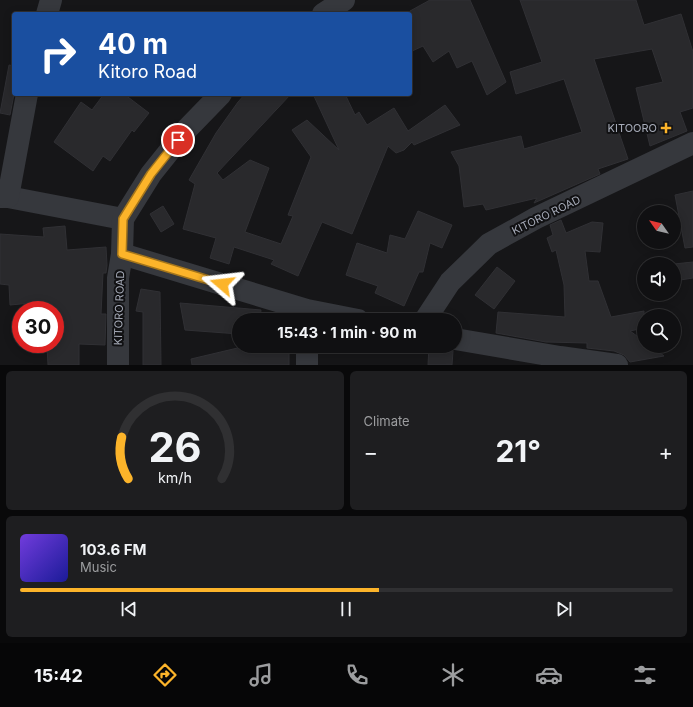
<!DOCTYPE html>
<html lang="en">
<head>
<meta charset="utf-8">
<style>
  :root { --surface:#101012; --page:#1e1e20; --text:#f1f3f6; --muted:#9c9d9f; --line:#303032; --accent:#fcb42a }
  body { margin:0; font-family:Inter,sans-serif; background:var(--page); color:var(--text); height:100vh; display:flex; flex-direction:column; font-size:15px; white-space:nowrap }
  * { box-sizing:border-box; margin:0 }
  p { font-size:13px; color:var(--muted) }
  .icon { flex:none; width:22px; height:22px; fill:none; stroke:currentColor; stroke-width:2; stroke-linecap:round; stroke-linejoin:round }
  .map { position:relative; height:365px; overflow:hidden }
  .details { display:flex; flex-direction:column; gap:6px; padding:6px; background:#09090a; flex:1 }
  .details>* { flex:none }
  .top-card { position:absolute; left:12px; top:12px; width:400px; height:84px; border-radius:4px; box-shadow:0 2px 10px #0003,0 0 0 1px var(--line); background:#1a4fa0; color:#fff; overflow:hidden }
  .needle { width:26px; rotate:304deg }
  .fabs { position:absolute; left:637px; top:205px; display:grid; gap:8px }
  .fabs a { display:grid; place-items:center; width:44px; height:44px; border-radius:50%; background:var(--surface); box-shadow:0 2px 10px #0003,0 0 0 1px var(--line); font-size:20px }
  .speed { position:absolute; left:12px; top:301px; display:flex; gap:8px; font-size:20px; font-weight:700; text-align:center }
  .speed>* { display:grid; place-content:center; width:52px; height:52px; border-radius:50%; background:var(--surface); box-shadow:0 2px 10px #0003,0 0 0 1px var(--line); line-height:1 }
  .speed .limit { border:6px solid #d22; background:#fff; color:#111 }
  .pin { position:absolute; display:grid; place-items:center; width:34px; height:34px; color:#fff; margin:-17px; border:2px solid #fff; border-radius:50%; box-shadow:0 1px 4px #0007 }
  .me { position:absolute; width:44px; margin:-22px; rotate:287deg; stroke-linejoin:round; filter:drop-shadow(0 0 3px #0008) }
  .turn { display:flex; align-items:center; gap:14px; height:84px; padding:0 20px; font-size:18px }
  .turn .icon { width:52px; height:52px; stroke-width:2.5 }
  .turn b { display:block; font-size:28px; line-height:34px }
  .big { font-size:30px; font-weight:700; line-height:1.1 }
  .details .widget { flex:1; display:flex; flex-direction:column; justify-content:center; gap:6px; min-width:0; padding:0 14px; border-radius:6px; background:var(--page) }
  .details .dial { align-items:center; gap:0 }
  .dial svg { height:104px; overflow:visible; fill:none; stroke:var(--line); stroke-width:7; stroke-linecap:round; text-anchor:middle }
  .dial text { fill:var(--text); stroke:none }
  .song { display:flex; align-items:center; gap:12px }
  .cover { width:48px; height:48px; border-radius:6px; background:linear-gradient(135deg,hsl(260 70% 55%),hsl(240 70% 35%)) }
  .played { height:4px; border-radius:2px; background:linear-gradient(90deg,var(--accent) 55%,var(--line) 55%) }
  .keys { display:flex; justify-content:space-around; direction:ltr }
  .heat { display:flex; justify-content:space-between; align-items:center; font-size:22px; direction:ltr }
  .details .tiles { flex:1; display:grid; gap:6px; grid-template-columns:1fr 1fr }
  .widget:last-child { grid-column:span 2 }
  .trip { position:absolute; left:232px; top:313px; width:230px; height:40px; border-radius:20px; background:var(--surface); box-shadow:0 2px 10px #0003,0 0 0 1px var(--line); font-weight:700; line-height:40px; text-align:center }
  .tab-bar { display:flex; height:64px; justify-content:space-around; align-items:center; background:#060607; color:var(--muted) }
  .tab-bar .icon { width:28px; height:28px }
  .tab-bar .on { color:var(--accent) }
  .tab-bar b { font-size:18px; color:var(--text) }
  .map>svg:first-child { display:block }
  .building { fill:#29292c; stroke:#303034 }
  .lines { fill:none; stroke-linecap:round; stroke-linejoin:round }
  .minor { stroke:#36383d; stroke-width:22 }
  .route-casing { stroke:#a4751b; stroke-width:10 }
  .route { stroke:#fcb42a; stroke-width:7 }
  .poi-dot { fill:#fcb42a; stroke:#111113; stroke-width:1.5 }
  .labels { text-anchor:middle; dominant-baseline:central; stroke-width:4; stroke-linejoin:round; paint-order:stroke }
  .poi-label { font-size:11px; fill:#a7acb9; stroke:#111113; text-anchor:end }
  .street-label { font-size:11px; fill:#a7acb9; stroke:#111113 }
</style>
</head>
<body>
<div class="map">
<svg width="693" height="365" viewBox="0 0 693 365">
  <rect width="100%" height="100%" fill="#161618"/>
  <g class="building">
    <path d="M430,0h40l36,82 -19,13 -15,-34 -15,7 -8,-17 -16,11 -10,-16 -13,6v-41z"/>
    <path d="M520,0h116l8,25 37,-11 12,38v56l-13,4 7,19 -37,15 -14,-58 27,-6 -11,-33 -58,10 34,100 -30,10 2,5 -66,29 3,-5 -51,12 -3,-6 -19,3 -5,-41 -8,-14 70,-16 3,13 58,-17 -18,-53 -48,15 -6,-22 32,-10z"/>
    <path d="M9,65l5,1v28l-4,21 -10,-2z"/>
    <path d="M104,94h20l25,19 -15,19 -2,-2 -22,31 -7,-5 -10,15 -39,-29 27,-40 11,8z"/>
    <path d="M245,94h46l-74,79 6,7 27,-20 19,8 -24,64 36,12 12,-28 -5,-1 23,-58 -19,-27 15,-10 32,30 -26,-56h32l10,21 4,-3 8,13 27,-17 14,23 37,-26 15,20 -46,20 -2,-3 -8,8 -8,3 -8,-7 -36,88 -30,-12 -24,54 -27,-12 3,-4 -40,-13 -5,17 -19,-6 6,-20 -33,-9 12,-45 -6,-4 27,-47 22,-31z"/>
    <path d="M693,191v56l-8,1 -10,-53z"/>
    <path d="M163,206l11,18 -13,8 -11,-18z"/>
    <path d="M418,211l34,14 -10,23 -12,-5 -7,29h-4l-15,34 -29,-13 3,-7 -32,-11 11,-32 30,10 3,-18 15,4z"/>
    <path d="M561,220l5,13 26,-11 11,1 -3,29 -15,-1 4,30h9l13,36 33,-6v17l-14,3 14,10v5h7l13,10 -34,6 -6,-7 -10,-4 -27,-3v-5l-41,-1 -50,-9 2,-21 67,5 -1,-32 -8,-35 -4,2 -5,-14 6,-3 -3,-10z"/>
    <path d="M65,226l2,24 39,-3 1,18 -1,8h-3l-2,41h5l-1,31 -26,-1v21h-31l-1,-18h8v-37l-25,-1 1,-6 -21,2 -1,-20 -9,-1v-50l44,3 -1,-9z"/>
    <path d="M693,262v16l-19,3v-17z"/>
    <path d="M497,267l18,14 -21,28 -19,-14z"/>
    <path d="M141,289l19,3 1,73h-18v-53l-7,-1z"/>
    <path d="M180,303l81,7 -1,10h-21v14l-54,-4z"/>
    <path d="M246,346h43v19h-97l-1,-6z"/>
    <path d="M429,346h16l8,5 -1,14h-24z"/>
  </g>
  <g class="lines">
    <g class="minor">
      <path d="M47,14l4,-14"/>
      <path d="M323,14l21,-14"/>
      <path d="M0,197h8l115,22"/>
      <path d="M8,197l19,-103"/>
      <path d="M122,254l185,56 51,10"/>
      <path d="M425,320l25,-38 39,-38 47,-26 157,-75"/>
      <path d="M455,339l105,18 57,8"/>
      <path d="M307,346v19"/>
      <path d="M118,365v-87l4,-24 1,-35 28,-45 36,-45 34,-35"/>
    </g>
  </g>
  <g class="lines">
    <g class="route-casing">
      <path id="route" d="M178,140l-27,34 -28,45 -1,35 100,30"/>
    </g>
    <use href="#route" class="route"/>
  </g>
  <path class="poi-dot" d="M664 122h4v4h4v4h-4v4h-4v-4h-4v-4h4z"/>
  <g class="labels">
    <g class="poi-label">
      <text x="657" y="128">KITOORO</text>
    </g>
    <g class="street-label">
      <text transform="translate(546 215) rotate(-26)">KITORO ROAD</text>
      <text transform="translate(119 308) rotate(-88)">KITORO ROAD</text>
    </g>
  </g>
</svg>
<div class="fabs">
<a><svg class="needle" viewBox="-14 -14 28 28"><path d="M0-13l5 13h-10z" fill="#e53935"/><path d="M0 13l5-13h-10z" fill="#9c9d9f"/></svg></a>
<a><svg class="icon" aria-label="sound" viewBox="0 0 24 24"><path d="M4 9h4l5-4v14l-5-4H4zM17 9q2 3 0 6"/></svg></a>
<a><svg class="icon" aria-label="search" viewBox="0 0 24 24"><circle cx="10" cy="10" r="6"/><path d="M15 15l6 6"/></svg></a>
</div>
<div class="speed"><div class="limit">30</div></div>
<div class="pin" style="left:178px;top:140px;background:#d93025"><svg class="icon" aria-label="arrive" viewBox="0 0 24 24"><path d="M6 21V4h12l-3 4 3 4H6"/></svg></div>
<svg class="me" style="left:222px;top:284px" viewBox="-20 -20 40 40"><path d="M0-17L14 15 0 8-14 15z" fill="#fcb42a" stroke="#fff" stroke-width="4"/></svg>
<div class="trip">15:43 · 1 min · 90 m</div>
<div class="top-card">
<div class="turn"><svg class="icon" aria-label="right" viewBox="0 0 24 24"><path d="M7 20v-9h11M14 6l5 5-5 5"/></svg><div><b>40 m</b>Kitoro Road</div></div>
</div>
</div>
<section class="details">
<div class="tiles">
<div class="widget dial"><svg viewBox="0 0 100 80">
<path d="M14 69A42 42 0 1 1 86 69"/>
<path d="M14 69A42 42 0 0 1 9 37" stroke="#fcb42a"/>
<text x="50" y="56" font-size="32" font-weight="700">26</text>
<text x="50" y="72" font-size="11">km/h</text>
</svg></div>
<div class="widget"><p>Climate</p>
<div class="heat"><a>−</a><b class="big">21°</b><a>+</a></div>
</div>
<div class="widget">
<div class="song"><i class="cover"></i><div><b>103.6 FM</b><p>Music</p></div></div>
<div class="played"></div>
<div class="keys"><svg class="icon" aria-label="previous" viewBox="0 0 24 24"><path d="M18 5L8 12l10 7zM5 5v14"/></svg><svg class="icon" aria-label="pause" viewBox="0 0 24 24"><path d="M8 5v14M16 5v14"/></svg><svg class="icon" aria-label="next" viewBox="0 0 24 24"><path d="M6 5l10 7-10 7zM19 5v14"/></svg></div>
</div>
</div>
</section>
<nav class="tab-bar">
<b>15:42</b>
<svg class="icon on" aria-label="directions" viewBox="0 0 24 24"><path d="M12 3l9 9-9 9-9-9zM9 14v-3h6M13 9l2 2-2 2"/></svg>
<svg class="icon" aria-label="music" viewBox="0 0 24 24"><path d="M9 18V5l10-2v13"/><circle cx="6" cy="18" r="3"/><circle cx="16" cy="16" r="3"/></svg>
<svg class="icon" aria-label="phone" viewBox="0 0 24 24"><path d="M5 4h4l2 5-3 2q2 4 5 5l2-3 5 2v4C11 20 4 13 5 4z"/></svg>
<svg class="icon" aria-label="climate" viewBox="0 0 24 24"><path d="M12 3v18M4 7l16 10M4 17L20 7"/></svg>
<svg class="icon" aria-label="car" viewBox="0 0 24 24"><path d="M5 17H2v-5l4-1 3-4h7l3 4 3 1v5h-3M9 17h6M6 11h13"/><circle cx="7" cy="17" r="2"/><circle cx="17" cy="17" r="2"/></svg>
<svg class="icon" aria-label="filters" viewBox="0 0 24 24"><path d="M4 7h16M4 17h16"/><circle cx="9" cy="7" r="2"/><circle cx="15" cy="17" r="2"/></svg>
</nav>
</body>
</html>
